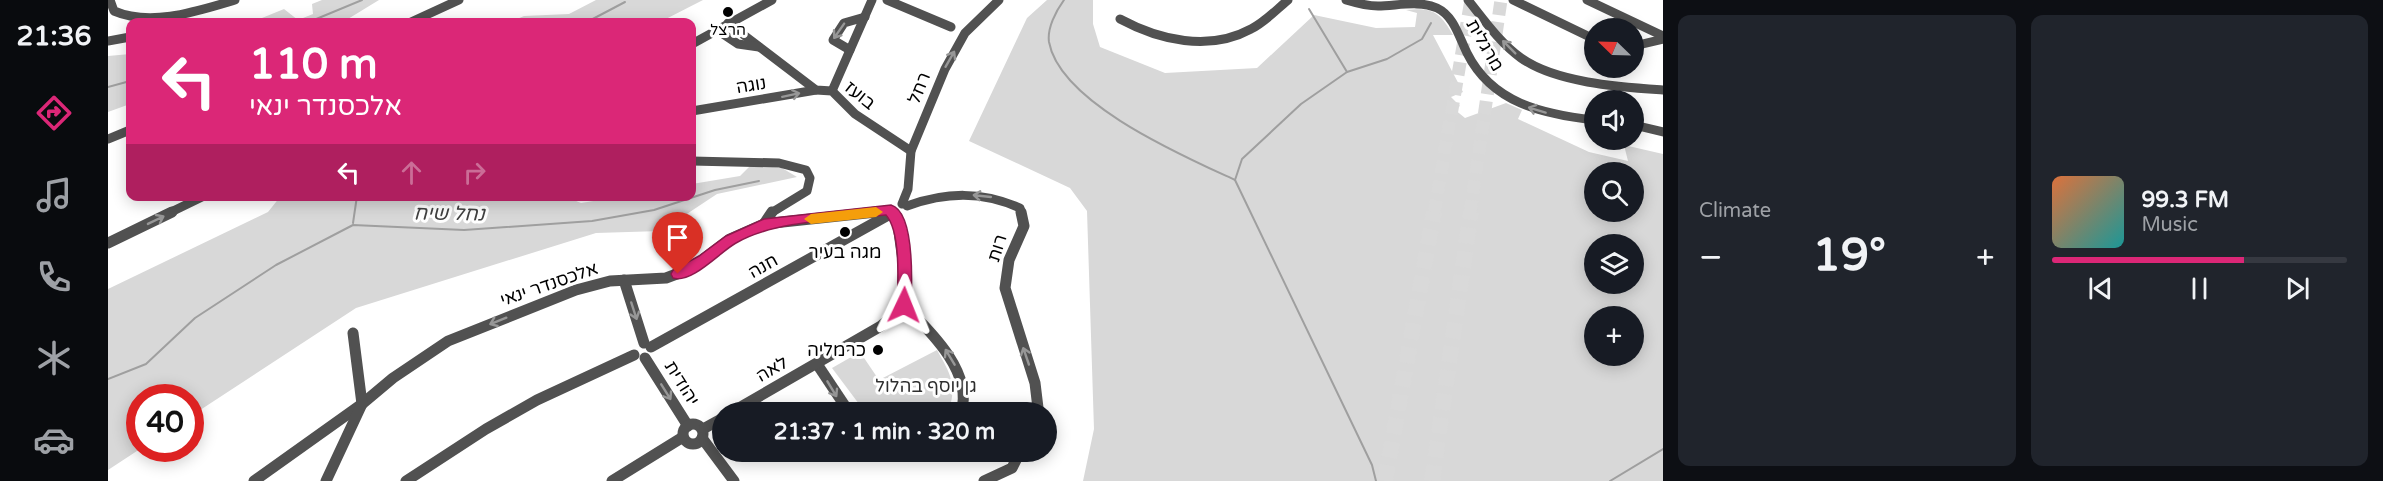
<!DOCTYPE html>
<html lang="en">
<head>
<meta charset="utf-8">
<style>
  :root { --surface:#171b24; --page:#20242c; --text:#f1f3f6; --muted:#9ea1a6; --line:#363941; --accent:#db2777 }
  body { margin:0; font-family:"Varela Round",Heebo,sans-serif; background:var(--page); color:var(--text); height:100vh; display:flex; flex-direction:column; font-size:22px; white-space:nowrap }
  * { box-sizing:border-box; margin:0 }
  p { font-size:20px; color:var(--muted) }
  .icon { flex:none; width:33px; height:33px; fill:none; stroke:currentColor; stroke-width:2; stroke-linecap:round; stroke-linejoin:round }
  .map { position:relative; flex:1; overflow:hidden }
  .side { display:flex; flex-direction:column; gap:15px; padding:15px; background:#0d0f14; width:720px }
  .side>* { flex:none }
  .guide { position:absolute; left:18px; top:18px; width:570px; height:183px; border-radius:12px; box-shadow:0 3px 15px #0003; background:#db2777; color:#fff; overflow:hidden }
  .needle { width:39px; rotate:293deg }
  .fabs { position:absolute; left:1476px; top:18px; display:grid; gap:12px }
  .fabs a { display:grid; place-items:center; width:60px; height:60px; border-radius:50%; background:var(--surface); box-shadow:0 3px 15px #0003; font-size:30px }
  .speed { position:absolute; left:18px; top:384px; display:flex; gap:12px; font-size:30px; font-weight:700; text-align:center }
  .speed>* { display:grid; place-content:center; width:78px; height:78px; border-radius:50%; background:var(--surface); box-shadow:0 3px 15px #0003; line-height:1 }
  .speed .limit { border:9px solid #d22; background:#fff; color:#111 }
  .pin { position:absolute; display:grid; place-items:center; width:51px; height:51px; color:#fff; margin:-62px -26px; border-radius:50% 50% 50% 0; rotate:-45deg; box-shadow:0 0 6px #0007 }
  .pin .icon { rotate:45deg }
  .me { position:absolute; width:66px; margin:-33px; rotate:2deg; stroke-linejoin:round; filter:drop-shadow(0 0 4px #0008) }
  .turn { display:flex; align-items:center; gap:21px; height:126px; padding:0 24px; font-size:27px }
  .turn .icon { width:78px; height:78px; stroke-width:2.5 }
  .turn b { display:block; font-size:42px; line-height:51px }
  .lanes { display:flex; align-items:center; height:57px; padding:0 24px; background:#0003; justify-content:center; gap:30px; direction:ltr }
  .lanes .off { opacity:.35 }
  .big { font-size:45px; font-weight:700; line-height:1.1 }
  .side .tile { flex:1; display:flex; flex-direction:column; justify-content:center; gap:9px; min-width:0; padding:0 21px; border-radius:12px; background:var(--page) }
  .song { display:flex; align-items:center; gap:18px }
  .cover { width:72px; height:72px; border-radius:9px; background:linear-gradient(135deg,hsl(20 70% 55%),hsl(180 70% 35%)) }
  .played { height:6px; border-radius:3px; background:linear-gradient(90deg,var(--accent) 65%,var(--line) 65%) }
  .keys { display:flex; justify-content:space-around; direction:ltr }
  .heat { display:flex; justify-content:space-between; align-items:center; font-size:33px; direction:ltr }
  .side .tiles { flex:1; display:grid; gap:15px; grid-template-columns:repeat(2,1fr) }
  .trip { position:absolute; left:604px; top:402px; width:345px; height:60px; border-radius:30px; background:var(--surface); box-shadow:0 3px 15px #0003; font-weight:700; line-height:60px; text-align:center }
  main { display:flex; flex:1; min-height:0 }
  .dock { display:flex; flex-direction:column; width:108px; justify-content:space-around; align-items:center; background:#090b0e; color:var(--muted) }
  .dock .icon { width:42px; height:42px }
  .dock .selected { color:var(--accent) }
  .dock b { font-size:27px; color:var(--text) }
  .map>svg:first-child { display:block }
  .green { fill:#d8d8d8; fill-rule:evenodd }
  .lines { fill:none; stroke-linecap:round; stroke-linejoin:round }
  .stream { stroke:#9f9f9f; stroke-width:2 }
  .highway-tunnel-far1 { stroke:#d9d9d9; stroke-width:13; stroke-dasharray:13 7; stroke-linecap:butt }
  .highway-tunnel { stroke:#d9d9d9; stroke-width:16; stroke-dasharray:16 8; stroke-linecap:butt }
  .minor-far1 { stroke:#515151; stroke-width:9 }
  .minor { stroke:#515151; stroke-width:11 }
  .oneway { stroke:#979797 }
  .route { fill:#db2777; stroke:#8e194d; stroke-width:1.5 }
  .slow { fill:#f59e0b }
  .poi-dot { fill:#000; stroke:#fff; stroke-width:2 }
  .labels { text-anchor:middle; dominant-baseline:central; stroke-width:6; stroke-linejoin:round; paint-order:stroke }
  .far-poi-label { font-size:15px; fill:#000; stroke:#fff }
  .street-label { font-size:18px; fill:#000; stroke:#fff }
  .poi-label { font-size:18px; fill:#000; stroke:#fff }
  .park-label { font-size:18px; fill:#2f2f2f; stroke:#fff }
  .water-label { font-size:20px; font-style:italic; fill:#404040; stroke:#fff }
</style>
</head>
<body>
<main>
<nav class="dock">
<b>21:36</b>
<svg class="icon selected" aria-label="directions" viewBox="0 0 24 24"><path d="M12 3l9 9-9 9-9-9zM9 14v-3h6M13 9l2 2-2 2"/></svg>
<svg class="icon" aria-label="music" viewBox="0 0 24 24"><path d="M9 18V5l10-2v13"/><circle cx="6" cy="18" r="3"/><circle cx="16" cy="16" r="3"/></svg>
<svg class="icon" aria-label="phone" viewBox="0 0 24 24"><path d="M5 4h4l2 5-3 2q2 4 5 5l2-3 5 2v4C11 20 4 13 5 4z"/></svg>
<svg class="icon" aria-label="climate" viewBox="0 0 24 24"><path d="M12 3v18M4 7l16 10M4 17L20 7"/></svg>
<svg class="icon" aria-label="car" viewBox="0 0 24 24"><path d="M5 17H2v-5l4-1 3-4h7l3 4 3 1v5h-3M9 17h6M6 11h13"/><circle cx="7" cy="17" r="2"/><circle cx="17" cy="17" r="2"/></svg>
</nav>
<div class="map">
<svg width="1555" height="481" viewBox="0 0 1555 481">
  <rect width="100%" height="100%" fill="#fff"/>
  <g class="green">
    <path d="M214,0h57l-36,22h-91l32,-13 14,11 15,-6 -1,-10z"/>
    <path d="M488,0h107l-43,22h-150l14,-6 45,-2z"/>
    <path d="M939,0h46v24l7,23 65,26 92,-5 57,-53 62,13 39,-1 2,-14 -11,-3c26,-3 34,2 47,25h-20l30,57 -12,5 9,9 -6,3 11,9 41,-15 16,7 -4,9 71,33 39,9 -4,-16 39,9v327h-580l11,-52 -7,-218 -17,-23 -101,-47 58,-123zM1486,172h40v40h-40zM1486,244h40v40h-40zM1486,316h40v40h-40z"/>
    <path d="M22,54v50l-22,8v-56z"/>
    <path d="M643,165l31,3 15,9 -80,17 -56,37 -65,2 -240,75 -165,108 -1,-18h-50v51l-32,21v-181l160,-77 12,-15 284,-1 17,7 37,-6 74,-1v-12l48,-8z"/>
    <path d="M829,350c13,23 21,36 11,62h-83l-33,-44 28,-16 19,28z"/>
  </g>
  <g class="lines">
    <g class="stream">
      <path d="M956,0c-8,11 -17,28 -15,42 11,61 134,114 186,138"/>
      <path d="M1201,9l38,63"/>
      <path d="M201,22l53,-22"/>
      <path d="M479,22l38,-20"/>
      <path d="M0,87l22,-6"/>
      <path d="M245,223l4,-27"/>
      <path d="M0,379l38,-15 49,-46 81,-53 77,-40 111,5 128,-9 62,-11 61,-20 44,-9"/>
      <path d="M1268,481l-4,-16 -137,-285 7,-21 59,-55 46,-32 40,-13 35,-20 9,-16"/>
      <path d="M1502,481l53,-32"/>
    </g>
    <g class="highway-tunnel-far1">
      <path d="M1326,213l37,-213"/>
      <path d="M1362,213l31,-213"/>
    </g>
    <g class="highway-tunnel">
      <path d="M1277,481l49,-269"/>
      <path d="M1324,481l39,-269"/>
    </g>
    <g class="minor-far1">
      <path d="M2,0l4,11c37,16 84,0 121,-11"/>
      <path d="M779,0l64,27"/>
      <path d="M1238,0c10,3 21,6 32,6 18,0 41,-6 59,2 17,8 22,29 30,45 25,50 75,61 127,67"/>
      <path d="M1360,0c16,20 32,43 53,58 35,25 99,29 142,32"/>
      <path d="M1405,0l81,39"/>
      <path d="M1479,0l76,36"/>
      <path d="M1012,19c39,21 89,33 131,10 14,-7 25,-19 37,-29"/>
      <path d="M303,22l48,-22"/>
      <path d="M620,23l88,67 16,1 23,23 56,37"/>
      <path d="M609,30l21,14 21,3"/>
      <path d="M0,41l22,-4"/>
      <path d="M584,44l80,-44"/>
      <path d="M1526,46l29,-7"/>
      <path d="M742,50l-17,-10 11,-17 21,-6"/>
      <path d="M724,91l40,-91"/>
      <path d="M584,111l124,-21"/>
      <path d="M1526,125l29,7"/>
      <path d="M0,139l22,-9"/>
      <path d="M584,161l87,2 27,7 4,8 -3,13 -36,22"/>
      <path d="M794,204l6,-15 3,-38 34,-82 20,-36 34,-33"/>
      <path d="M799,206c39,-14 75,-15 113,2l1,5"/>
      <path d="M61,213l35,-17"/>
      <path d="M755,213l28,-3"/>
    </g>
    <g class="minor">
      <path d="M913,212l3,14 -15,34 -4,28 30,95 3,25 -2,4"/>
      <path d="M656,224l8,-12"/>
      <path d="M0,243l64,-31"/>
      <path d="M516,280l20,63"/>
      <path d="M796,305c25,25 70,67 57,107"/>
      <path d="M543,347l241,-134"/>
      <path d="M537,358l43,68"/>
      <path d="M709,364l32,48"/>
      <path d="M624,412l149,-86 23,-21 1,-29 -8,-59"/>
      <circle cx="585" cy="434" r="10"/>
      <path d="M595,429l20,-11"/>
      <path d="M594,438l32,43"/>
      <path d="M146,481l108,-77 31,-26 55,-37 128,-51 34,-9 56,-3 24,-9 40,-30 34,-15 112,-12"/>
      <path d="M218,481l36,-77 -9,-71"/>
      <path d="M298,481l80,-52 51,-29 97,-45"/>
      <path d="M504,481l71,-44"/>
      <path d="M876,481l28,-13 8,-16"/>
    </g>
  </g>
  <defs><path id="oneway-shaft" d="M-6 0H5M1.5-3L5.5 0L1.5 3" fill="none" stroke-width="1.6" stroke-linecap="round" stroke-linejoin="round" transform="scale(1.5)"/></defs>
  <g class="oneway">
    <use href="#oneway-shaft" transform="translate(731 31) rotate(125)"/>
    <use href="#oneway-shaft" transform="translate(1401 47) rotate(-135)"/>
    <use href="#oneway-shaft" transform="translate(842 59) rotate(-60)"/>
    <use href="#oneway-shaft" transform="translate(683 95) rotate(-12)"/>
    <use href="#oneway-shaft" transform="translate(1429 110) rotate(-163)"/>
    <use href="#oneway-shaft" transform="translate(874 196) rotate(-174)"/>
    <use href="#oneway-shaft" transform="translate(48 220) rotate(-26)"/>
    <use href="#oneway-shaft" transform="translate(526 311) rotate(72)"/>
    <use href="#oneway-shaft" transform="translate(390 321) rotate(158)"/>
    <use href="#oneway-shaft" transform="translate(918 356) rotate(-109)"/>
    <use href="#oneway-shaft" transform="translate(842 357) rotate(-121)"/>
    <use href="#oneway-shaft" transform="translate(724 389) rotate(59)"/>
    <use href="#oneway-shaft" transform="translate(558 392) rotate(58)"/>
  </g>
  <path class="route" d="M783,205c24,7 21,78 20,100l-2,4h-10l-2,-4c1,-23 4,-73 -11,-90 -45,5 -111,5 -150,28 -15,8 -44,41 -63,35l-2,-4 2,-4 26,-14 27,-20 38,-17z"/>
  <path class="slow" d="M768,207l7,5 -7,5 -65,7 -7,-5 7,-5z"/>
  <g class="poi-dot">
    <circle cx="620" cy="12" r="6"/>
    <circle cx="737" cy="232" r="6"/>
    <circle cx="770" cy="350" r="6"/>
  </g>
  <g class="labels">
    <g class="far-poi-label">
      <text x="620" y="30">הרצל</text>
    </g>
    <g class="street-label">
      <text transform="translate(1377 45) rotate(60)">מרגלית</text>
      <text transform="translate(643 85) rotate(-9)">נוגה</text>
      <text transform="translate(811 88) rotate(-68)">רחל</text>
      <text transform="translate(752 95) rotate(39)">בועז</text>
      <text transform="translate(889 248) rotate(-72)">רות</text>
      <text transform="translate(655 266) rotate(-29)">חנה</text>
      <text transform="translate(441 284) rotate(-19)">אלכסנדר ינאי</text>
      <text transform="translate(664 369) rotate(-30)">לאה</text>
      <text transform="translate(574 383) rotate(58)">יהודית</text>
    </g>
    <g class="poi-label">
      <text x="737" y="252">מגה בעיר</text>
      <text x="758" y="350" text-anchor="end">כרמליה</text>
    </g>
    <g class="park-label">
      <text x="818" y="386">גן יוסף בהלול</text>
    </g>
    <g class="water-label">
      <text transform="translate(341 214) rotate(1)">נחל שיח</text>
    </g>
  </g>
</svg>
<div class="fabs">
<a><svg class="needle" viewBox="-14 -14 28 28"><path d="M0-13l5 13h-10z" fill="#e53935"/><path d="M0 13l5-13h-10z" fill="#9ea1a6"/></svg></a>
<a><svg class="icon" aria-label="sound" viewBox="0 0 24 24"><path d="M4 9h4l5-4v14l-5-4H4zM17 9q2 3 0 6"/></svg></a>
<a><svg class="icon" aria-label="search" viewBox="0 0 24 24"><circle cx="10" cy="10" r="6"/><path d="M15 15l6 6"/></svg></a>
<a><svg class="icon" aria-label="layers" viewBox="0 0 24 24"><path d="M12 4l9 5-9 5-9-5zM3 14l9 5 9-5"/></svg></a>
<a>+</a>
</div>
<div class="speed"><div class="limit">40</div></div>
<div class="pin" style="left:570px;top:274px;background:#d93025"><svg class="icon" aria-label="arrive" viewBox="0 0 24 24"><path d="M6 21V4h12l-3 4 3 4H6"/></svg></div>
<svg class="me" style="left:796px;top:305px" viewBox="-20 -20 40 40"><path d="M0-17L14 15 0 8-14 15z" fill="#db2777" stroke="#fff" stroke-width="4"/></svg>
<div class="trip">21:37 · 1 min · 320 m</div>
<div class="guide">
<div class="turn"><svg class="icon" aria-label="left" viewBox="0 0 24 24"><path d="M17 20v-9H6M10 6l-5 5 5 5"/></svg><div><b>110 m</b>אלכסנדר ינאי</div></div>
<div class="lanes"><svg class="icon" aria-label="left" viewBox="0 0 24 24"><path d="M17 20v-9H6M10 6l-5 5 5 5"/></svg><svg class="icon off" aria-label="ahead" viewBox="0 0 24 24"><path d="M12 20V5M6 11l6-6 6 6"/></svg><svg class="icon off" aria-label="right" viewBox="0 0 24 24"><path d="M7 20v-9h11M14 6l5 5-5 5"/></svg></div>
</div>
</div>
<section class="side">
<div class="tiles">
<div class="tile"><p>Climate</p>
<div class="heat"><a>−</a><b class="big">19°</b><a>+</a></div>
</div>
<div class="tile">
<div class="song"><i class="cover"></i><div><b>99.3 FM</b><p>Music</p></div></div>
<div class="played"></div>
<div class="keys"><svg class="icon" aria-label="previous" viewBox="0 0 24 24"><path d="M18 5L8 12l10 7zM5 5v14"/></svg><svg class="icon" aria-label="pause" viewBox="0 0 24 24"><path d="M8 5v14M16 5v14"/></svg><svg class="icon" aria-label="next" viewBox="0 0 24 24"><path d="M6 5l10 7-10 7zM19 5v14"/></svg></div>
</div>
</div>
</section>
</main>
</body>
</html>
